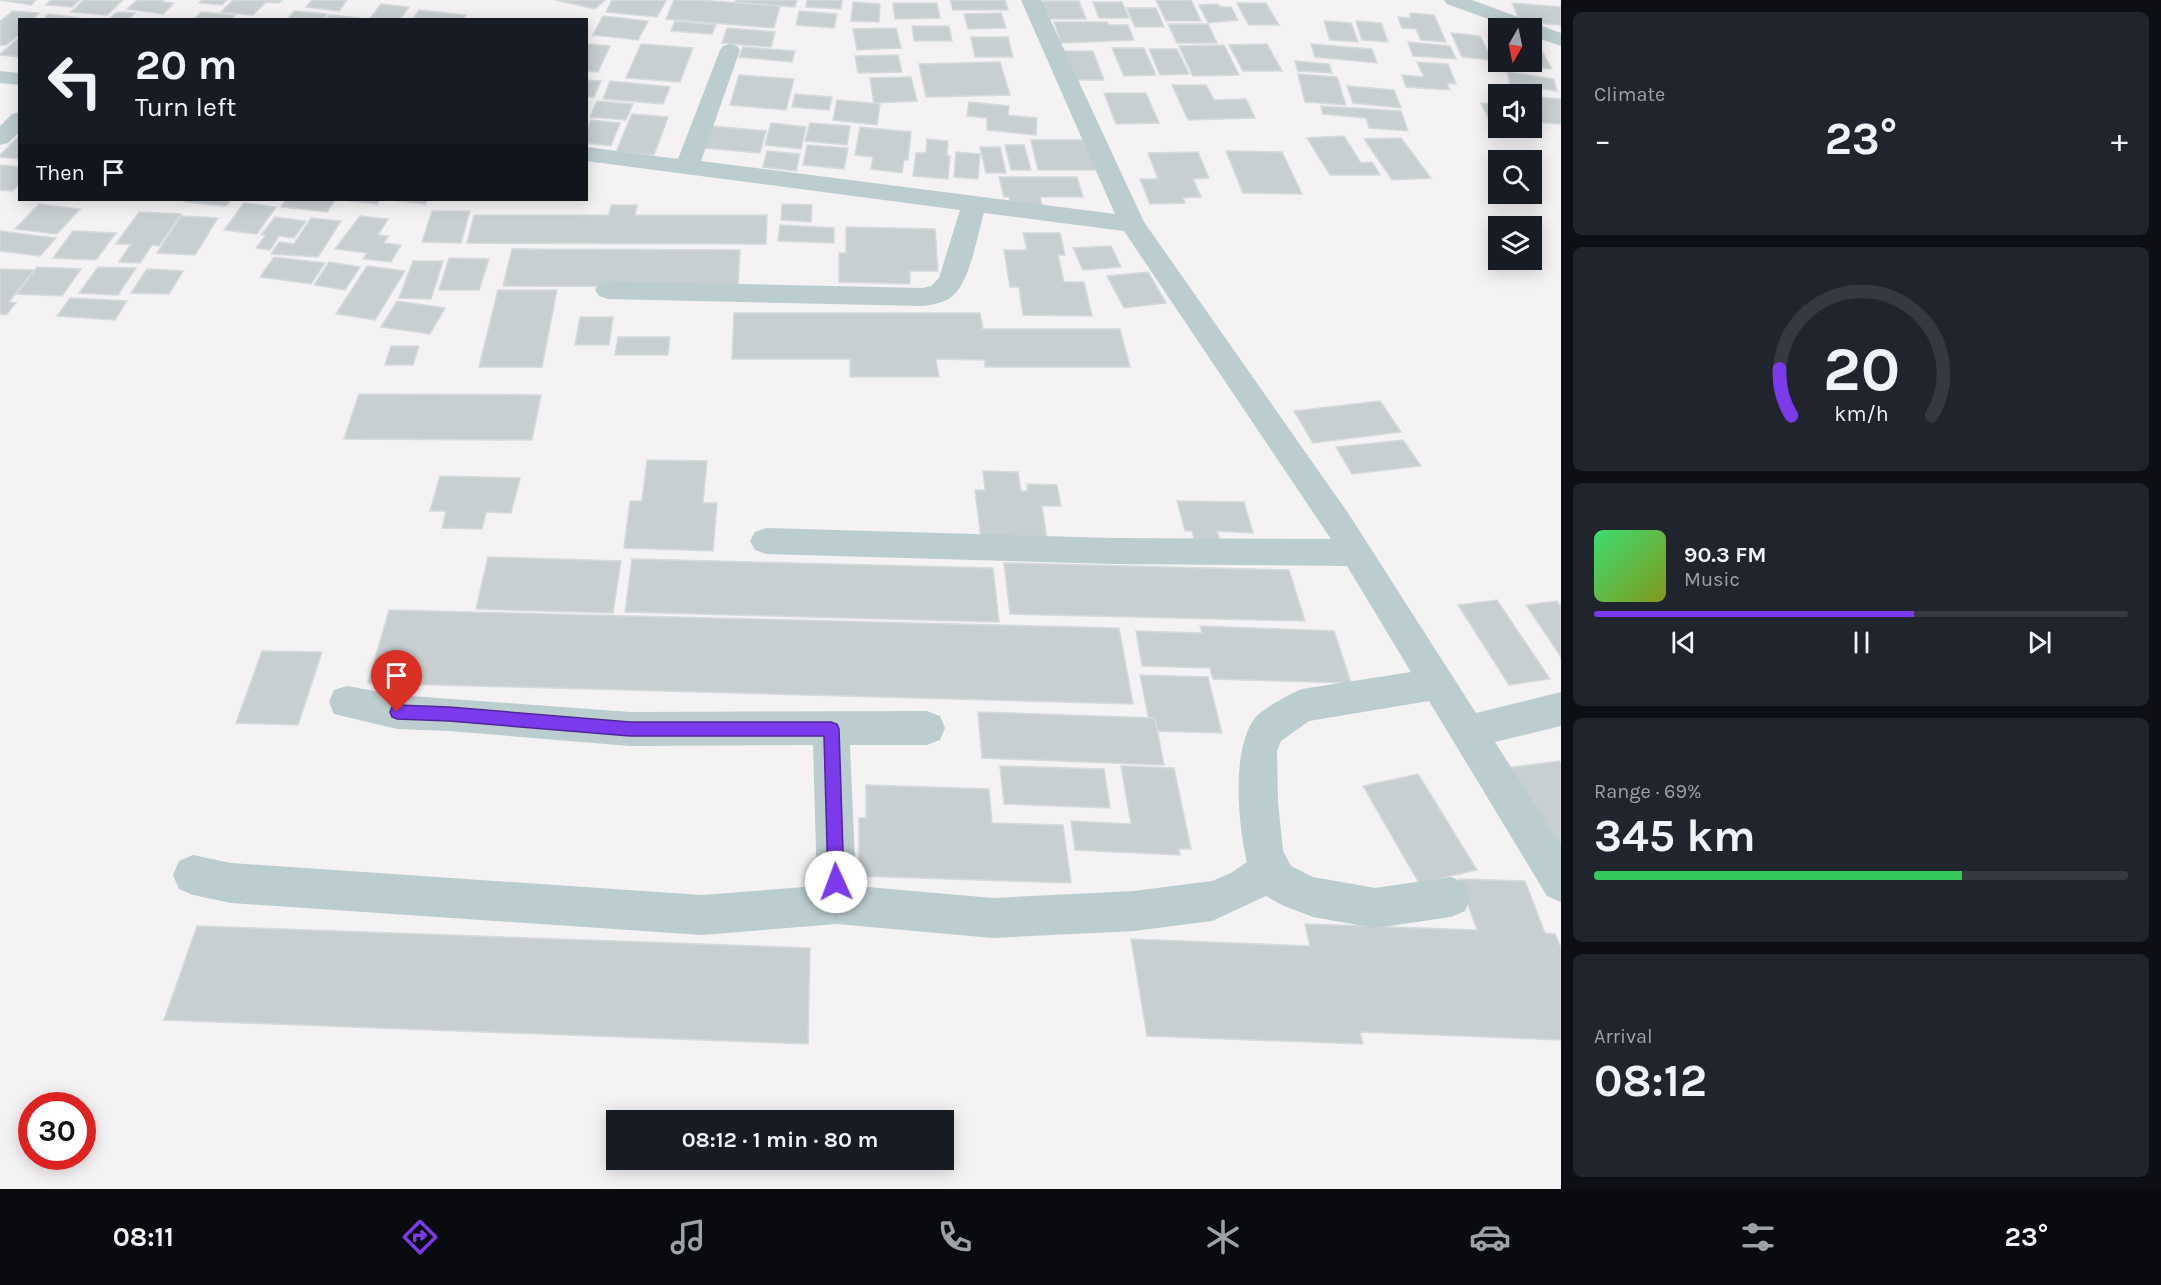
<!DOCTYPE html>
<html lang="en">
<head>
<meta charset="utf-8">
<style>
  :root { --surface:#171b24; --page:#20242c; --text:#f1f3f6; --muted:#9ea1a6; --line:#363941; --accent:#7c3aed }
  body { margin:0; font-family:Karla,sans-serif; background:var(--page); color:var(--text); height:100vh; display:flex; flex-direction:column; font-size:22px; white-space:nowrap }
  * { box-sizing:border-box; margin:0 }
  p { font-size:20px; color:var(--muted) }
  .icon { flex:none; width:33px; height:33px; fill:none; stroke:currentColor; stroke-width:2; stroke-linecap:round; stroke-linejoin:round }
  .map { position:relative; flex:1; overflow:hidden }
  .drawer { display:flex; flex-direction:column; gap:12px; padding:12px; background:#0d0f14; width:600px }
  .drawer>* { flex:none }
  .banner { position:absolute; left:18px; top:18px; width:570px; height:183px; border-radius:0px; box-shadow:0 3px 15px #0003; background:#171b24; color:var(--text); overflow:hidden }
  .needle { width:39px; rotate:189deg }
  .controls { position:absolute; left:1488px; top:18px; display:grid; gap:12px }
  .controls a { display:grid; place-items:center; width:54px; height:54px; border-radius:0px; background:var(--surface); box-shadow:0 3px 15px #0003; font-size:30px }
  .speed { position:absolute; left:18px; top:1092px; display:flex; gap:12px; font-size:30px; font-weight:700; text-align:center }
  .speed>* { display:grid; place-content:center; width:78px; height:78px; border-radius:50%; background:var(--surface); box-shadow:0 3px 15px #0003; line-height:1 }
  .speed .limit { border:9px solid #d22; background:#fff; color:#111 }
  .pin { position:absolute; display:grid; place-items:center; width:51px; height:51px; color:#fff; margin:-62px -26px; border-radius:50% 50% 50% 0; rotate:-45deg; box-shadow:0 0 6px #0007 }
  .pin .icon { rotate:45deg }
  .me { position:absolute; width:66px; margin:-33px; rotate:358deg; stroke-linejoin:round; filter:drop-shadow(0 0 4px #0008) }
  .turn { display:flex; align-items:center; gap:21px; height:126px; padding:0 18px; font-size:27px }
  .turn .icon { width:78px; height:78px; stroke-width:2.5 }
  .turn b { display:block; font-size:42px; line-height:51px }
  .then { display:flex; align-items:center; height:57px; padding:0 18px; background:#0003; gap:12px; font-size:22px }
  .big { font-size:45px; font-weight:700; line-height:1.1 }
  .drawer .tile { flex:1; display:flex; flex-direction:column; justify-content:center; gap:9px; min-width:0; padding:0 21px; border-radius:9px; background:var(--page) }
  .drawer .dial { align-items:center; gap:0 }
  .dial svg { height:156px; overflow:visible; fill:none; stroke:var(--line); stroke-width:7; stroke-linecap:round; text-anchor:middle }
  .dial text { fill:var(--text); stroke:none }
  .song { display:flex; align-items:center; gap:18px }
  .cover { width:72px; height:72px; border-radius:9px; background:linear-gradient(135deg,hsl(140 70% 55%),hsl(70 70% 35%)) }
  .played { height:6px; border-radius:3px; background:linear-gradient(90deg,var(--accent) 60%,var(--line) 60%) }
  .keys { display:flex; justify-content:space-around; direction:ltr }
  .heat { display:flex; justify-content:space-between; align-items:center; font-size:33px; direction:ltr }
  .charge { height:9px; border-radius:4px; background:linear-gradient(90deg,#34c759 69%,var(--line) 0) }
  .trip { position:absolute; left:606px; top:1110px; width:348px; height:60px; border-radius:0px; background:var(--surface); box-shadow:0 3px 15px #0003; font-weight:700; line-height:60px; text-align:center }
  .tabs { display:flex; height:96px; justify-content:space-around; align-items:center; background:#090b0e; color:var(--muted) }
  .tabs .icon { width:42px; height:42px }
  .tabs .selected { color:var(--accent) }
  .tabs b { font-size:27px; color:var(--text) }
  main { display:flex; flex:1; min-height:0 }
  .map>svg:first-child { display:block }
  .building { fill:#c8cfd1; stroke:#d5dadd; stroke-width:1.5 }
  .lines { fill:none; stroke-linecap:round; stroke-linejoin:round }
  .street { fill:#bccdcf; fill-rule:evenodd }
  .route { fill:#7c3aed; stroke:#51269a; stroke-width:1.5 }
</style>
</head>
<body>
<main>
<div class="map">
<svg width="1561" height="1189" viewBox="0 0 1561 1189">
  <rect width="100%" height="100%" fill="#f4f2f2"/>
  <g class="building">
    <path d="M0,0h36l-5,5z"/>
    <path d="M51,0h29l-8,7 -26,-2z"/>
    <path d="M84,0h39l-16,15 -36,-3z"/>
    <path d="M137,0h27l-2,2 12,1 -11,11 -36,-5z"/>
    <path d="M202,0h25l-5,5 -23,-2z"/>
    <path d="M233,0h49l-3,3 -13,-1 -13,13 -32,-3z"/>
    <path d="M312,0h35l-8,11 -33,-4z"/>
    <path d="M555,0h50l-10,9z"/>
    <path d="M612,0h43l11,1 -9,16 -51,-5z"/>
    <path d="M674,0h25l81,6 -6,22 -108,-9z"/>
    <path d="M736,0h61l-2,7 -60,-5z"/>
    <path d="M807,0h35l-1,9 -35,-2z"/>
    <path d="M950,0h55l3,10h-55z"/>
    <path d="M1156,0h35l10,21h-35z"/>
    <path d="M1041,1h38l7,18h-40z"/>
    <path d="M853,2l27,2 -1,18 -28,-1z"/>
    <path d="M1093,2h29l7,16h-30z"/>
    <path d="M893,3h44l3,15 -45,1z"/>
    <path d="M1237,3h29l13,22h-30z"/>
    <path d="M1512,3l49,4v18l-40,-3z"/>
    <path d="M381,4l28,3 -10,13h-30z"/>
    <path d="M1218,4l2,3h11l7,13 -30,3 -9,-18z"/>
    <path d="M1127,8h29l8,19h-29z"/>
    <path d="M419,10l47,5 -4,5h-50z"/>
    <path d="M13,11l26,2 -7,7h-12v14l-14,11h-6v-24z"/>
    <path d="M294,11l33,3 -5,6h-35z"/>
    <path d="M799,11l38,3 -3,14 -38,-3z"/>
    <path d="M117,12l18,1 -7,7 -19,-1z"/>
    <path d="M201,12l34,3 -4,5h-37z"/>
    <path d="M1001,13l5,15 -38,1 -4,-15z"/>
    <path d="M1410,13l24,2 12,27 -25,-2 -5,-11 -14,-1 -4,-11 13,1z"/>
    <path d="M48,14l32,4 -2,2h-35z"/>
    <path d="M329,15l32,3 -36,2z"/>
    <path d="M603,16l45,5 -10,19 -45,-5z"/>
    <path d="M675,21l41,4 -4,9 -41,-3z"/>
    <path d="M1324,21l27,2 7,19 -28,-2z"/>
    <path d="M1356,21l25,2 7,19 -26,-2z"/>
    <path d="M1054,22h53l2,3h19l6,15 -73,3z"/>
    <path d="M1168,24h40l9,19h-40z"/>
    <path d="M912,26h37l3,15h-38z"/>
    <path d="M727,28l48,4 -4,15 -49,-4z"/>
    <path d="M896,28l5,20 -44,2 -4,-21z"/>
    <path d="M1451,33l29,3 12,24 -30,-3z"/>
    <path d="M20,37v20l-20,-2v-1z"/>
    <path d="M971,37h37l5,20h-38z"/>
    <path d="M1408,42l42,4 6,13 -43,-3z"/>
    <path d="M586,44l24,2 -12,26 -12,-1z"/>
    <path d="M641,44l52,4 -13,34 -54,-4z"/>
    <path d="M1267,44l15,27h-39l-14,-26z"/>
    <path d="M1311,44l61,5 5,14 -62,-6z"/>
    <path d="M1224,45l15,30 -46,1 -14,-30z"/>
    <path d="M743,47l52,4 -3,11 -53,-5z"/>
    <path d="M1112,48h32l12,27 -32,1z"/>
    <path d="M1149,49h28l12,25 -29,1z"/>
    <path d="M1060,51h33l11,29h-34z"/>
    <path d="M1532,52l11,1 9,16 -52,-4 -1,-3h33z"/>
    <path d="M898,55l4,17 -44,1 -3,-17z"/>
    <path d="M1295,61l34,3 3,9 -34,-2z"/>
    <path d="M1000,62l10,33 -84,2 -7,-33z"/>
    <path d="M1417,62l31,2 8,20 -9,-1 3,7 -44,-3 -4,-12 22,2z"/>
    <path d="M1507,72l47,7 3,12 -47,-7z"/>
    <path d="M1298,74l39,3 9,28 -41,-3z"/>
    <path d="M739,75l55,4 -8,31 -56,-5z"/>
    <path d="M911,77l6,24 -43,2 -4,-25z"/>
    <path d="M586,80l15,1 -7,16h-8z"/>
    <path d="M610,81l60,6 -7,17 -60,-5z"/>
    <path d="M1172,85h34l8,15 32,-1 9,19 -67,2z"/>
    <path d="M1347,86l47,4 7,18 -48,-5z"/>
    <path d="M1104,93h42l13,30 -43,1z"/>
    <path d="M795,94l37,3 -3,13 -37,-3z"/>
    <path d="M1536,97l25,2v25l-29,-2v-15l10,1z"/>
    <path d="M837,100l43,4 -3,21 -44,-5z"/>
    <path d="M597,101l36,3 -7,16 -36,-3z"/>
    <path d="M969,102l40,4 -1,9 29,3 -1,17 -49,-5v-12l-20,-2z"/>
    <path d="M1481,103l17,1v15h-9z"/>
    <path d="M1321,106l80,5 7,20 -39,-3 -3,-10 -43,-4z"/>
    <path d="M632,114l36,3 -14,38 -38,-3z"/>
    <path d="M591,120l29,3 -9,23 -25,-3v-12z"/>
    <path d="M771,123l35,4 -5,22 -36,-4z"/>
    <path d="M810,123l40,3 -3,19 -42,-4z"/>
    <path d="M711,126l55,5 -6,22 -56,-5z"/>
    <path d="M860,127l51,5 -3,28h-4l-2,13 -31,-4 2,-12 -18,-2z"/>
    <path d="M20,135v24l-20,-2v-2z"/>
    <path d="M1344,136l17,27 11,-1 8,13h-50l-23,-37z"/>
    <path d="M1401,138l30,40 -39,2 -28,-41z"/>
    <path d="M927,139l21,2 -1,14 3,1 -2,23 -35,-3 3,-23h10z"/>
    <path d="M1031,140h59l10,30h-62z"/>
    <path d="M807,145l41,3 -4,21 -41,-4z"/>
    <path d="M1005,145h19l7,25h-20z"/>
    <path d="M980,147h20l6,26h-20z"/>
    <path d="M767,151l33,3 -4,17 -33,-4z"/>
    <path d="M1226,151l56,1 20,42 -59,-1z"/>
    <path d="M956,152l24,2 -2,25 -24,-2z"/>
    <path d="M1198,152l11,26 -16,1 8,18 -18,1 2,5 -35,1 -10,-25h18l-10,-26z"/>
    <path d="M0,165l20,2v17l-8,7 -12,-1z"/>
    <path d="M999,177h78l6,20h-43l2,8h-31l-2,-8h-5z"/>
    <path d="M187,200h44l-5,6 -41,-4z"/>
    <path d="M286,200h49l-8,12 -46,-5z"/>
    <path d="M341,200h39l-3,4z"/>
    <path d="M390,200h38l-3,4z"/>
    <path d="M244,203l32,4 -19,27 -33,-4z"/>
    <path d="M39,204l41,5 -23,25 -42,-5z"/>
    <path d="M782,204l30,1 -1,17 -30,-2z"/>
    <path d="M611,205h26l-2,10h132l-1,29 -299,-1 7,-28h135z"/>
    <path d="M432,211h38l-9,32 -39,-1z"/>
    <path d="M139,212l42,2 -22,32 -7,-1 -12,18 -21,-1 12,-18h-15z"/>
    <path d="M181,216l37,2 -23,37 -38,-2z"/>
    <path d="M360,216l28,3 -10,16 10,1 -4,7 17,2 -10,17 -28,-3 4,-6 -32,-4z"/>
    <path d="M275,217l31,4 -12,17 -15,-2 -9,14 -14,-2 10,-13h-5z"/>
    <path d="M311,218l30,3 -23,36 -47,-3 8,-12 15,2z"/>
    <path d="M780,225l54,3v15l-56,-2z"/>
    <path d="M846,227l89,2 3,42h-28v13l-71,-2v-29h7z"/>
    <path d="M0,231l56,7 -16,18 -40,-5z"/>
    <path d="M73,231l43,2 -20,27 -43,-2z"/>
    <path d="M1023,233h37l5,22h-7l6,27h20l8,34 -69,-1 -4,-28h-9l-6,-37h23z"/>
    <path d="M1111,246l10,21 -38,3 -10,-22z"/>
    <path d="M512,249l228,1 -2,37 -235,-1z"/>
    <path d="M274,257l51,6 -14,21 -51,-7z"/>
    <path d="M449,258l40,1 -10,31h-40z"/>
    <path d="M413,261h30l-12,38 -32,-1z"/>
    <path d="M329,262l31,5 -15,23 -31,-5z"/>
    <path d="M367,266l38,5 -30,49 -39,-6z"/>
    <path d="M37,267l44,2 -19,27 -45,-2z"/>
    <path d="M98,267l38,1 -18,27 -39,-2z"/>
    <path d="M0,269l34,1 -25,32 7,1 -10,12 -6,-1z"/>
    <path d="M147,269l36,2 -14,23 -38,-1z"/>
    <path d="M1148,272l18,31 -42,5 -17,-32z"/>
    <path d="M498,290h59l-15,77h-63z"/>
    <path d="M70,298l57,3 -12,19 -58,-4z"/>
    <path d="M397,301l48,7 -15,26 -49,-7z"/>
    <path d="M734,313h246l3,16h137l10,38h-145v-7l-49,-1 3,18h-89v-18h-118z"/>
    <path d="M580,317h33l-4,28h-34z"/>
    <path d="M618,337h52l-2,18h-53z"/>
    <path d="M391,346h28l-6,19h-28z"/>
    <path d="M359,394l182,1 -9,45 -188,-1z"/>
    <path d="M1380,401l21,31 -88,11 -19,-32z"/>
    <path d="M1403,440l18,26 -69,8 -16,-27z"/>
    <path d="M647,460l60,1 -4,42h14l-4,48 -89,-3 6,-47h12z"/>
    <path d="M983,471l35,1 3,19h7l-1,-7 30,1 4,21h-19l5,33 -66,-1 -6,-48h10z"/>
    <path d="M440,476l80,2 -9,35 -25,-1 -4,17 -40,-1 4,-17h-16z"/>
    <path d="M1177,501l67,1 9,31 -36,-2 5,16 -26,-1 -4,-15h-7z"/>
    <path d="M488,557l133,4 -8,52 -137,-4z"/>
    <path d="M632,559l361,9 6,54 -374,-10z"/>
    <path d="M1004,563l285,7 16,51 -295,-7z"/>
    <path d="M1497,600l53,79 -41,6 -51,-80z"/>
    <path d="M1557,601l4,6v50l-35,-52z"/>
    <path d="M389,610l730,18 14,76 -765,-21z"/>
    <path d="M1200,626l134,5 17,52 -138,-4 -3,-11 -68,-2 -6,-35 66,2z"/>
    <path d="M262,651l60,1 -24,73 -62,-2z"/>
    <path d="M1140,675l68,2 14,56 -71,-2z"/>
    <path d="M978,712l177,6 9,47 -182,-7z"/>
    <path d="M1559,761l2,3v97l-55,-93z"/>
    <path d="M1000,766l104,3 6,39 -106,-4z"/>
    <path d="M1121,766l53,2 17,81h-12l1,6 -105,-5 -4,-29 60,3z"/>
    <path d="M1418,774l59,96 -58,13 -56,-97z"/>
    <path d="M866,785l123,4 3,34 71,2 8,58 -212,-7v-58h7z"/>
    <path d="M1459,879l66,2 20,52 10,1 6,14v92l-201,-8 3,12 -216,-8 -16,-97 179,7 -5,-22 172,6z"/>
    <path d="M197,926l613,22 -2,96 -644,-24z"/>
  </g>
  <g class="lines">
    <g class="street">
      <path d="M1021,0h20l103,222 204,291 128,200 85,-21v34l-66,16 66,104v56l-14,-6 -118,-195 -120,20 -28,20 -4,10 1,51 5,49 8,15 22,11 62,11 76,-11 14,6 6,14 -6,14 -14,6 -76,11 -62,-11 -31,-12 -16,-9 -54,25 -78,10 -141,7 -156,-14 -135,11 -471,-32 -38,-8 -14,-6 -6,-14 6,-14 14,-6 38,8 471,32 115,-9 -4,-141 -183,1 -181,-15 -52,-2 -63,-15 -5,-12 5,-12 13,-4 50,9 233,17 297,-1 13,5 5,12 -5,12 -13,5h-77l6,141 137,12 141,-7 78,-10 19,-8 16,-11c-9,-37 -16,-113 8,-144 8,-10 35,-24 47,-29l109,-17 -64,-106 -234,-2 -347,-10 -11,-4 -5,-9 5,-9 11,-4 347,10 218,1 -207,-308 -140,-18c-7,22 -14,72 -34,85 -8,5 -18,7 -27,8l-315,-7 -9,-3 -4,-6 4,-6 9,-3 315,7 8,-2 8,-8 21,-68 -374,-49v-14l92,12 42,-109 3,-4 7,-2 7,2 3,4 -39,111 414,53z"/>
      <path d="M1444,0h28l89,33v13l-29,-10v-8h-19l-66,-24z"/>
      <path d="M0,71l20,2v12l-20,-2z"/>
      <path d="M20,112v20l-12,11 -8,2v-19l12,-12z"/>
    </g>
  </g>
  <path class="route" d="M397,705l52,2 181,15h201l6,2 2,5 5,153 -2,6 -6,3 -6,-3 -2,-6 -4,-146h-194l-181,-15 -52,-2 -5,-2 -2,-5 2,-5z"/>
</svg>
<div class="controls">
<a><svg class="needle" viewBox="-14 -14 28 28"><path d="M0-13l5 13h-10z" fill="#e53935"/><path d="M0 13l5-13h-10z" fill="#9ea1a6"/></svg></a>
<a><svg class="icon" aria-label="sound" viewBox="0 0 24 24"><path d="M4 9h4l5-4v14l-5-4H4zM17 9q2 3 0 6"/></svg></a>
<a><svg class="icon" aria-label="search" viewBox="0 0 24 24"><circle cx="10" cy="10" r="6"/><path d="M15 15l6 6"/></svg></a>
<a><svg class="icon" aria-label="layers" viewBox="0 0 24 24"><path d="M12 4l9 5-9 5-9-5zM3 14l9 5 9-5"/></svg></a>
</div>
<div class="speed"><div class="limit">30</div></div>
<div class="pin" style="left:397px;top:712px;background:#d93025"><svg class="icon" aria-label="arrive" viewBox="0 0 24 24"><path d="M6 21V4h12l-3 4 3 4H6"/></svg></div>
<svg class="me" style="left:836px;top:882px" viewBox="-20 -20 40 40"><circle r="19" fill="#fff"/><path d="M0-13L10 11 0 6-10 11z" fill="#7c3aed"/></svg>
<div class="trip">08:12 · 1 min · 80 m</div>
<div class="banner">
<div class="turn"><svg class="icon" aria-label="left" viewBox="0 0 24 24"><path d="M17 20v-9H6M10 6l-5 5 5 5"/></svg><div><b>20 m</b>Turn left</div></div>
<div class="then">Then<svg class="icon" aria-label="arrive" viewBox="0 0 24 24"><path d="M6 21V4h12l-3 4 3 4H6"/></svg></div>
</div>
</div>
<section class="drawer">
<div class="tile"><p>Climate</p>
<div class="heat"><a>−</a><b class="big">23°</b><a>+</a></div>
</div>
<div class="tile dial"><svg viewBox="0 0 100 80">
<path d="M14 69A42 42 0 1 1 86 69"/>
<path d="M14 69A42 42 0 0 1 8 45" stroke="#7c3aed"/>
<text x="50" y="56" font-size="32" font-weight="700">20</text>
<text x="50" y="72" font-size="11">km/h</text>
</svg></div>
<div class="tile">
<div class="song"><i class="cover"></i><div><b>90.3 FM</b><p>Music</p></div></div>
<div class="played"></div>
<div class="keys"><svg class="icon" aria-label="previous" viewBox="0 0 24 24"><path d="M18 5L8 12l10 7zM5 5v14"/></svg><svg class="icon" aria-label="pause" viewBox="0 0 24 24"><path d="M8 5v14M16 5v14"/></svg><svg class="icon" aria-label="next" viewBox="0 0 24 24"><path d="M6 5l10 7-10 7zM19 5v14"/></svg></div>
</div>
<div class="tile"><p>Range · 69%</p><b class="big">345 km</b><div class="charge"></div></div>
<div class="tile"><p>Arrival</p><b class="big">08:12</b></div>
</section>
</main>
<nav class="tabs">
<b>08:11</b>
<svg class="icon selected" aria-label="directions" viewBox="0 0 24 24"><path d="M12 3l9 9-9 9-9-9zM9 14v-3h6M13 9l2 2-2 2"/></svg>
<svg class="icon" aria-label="music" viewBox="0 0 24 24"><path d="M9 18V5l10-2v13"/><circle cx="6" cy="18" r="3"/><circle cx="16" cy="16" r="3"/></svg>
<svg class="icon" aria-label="phone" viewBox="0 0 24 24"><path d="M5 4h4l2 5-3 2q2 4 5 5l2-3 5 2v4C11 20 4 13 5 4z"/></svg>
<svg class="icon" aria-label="climate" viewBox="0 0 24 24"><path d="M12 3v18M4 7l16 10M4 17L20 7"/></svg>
<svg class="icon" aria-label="car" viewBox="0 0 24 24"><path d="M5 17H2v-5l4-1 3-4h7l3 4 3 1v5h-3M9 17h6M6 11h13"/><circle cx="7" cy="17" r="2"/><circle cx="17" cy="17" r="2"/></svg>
<svg class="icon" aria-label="filters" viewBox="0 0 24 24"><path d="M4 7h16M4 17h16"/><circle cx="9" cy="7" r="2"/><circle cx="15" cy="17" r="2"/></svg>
<b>23°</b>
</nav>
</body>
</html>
